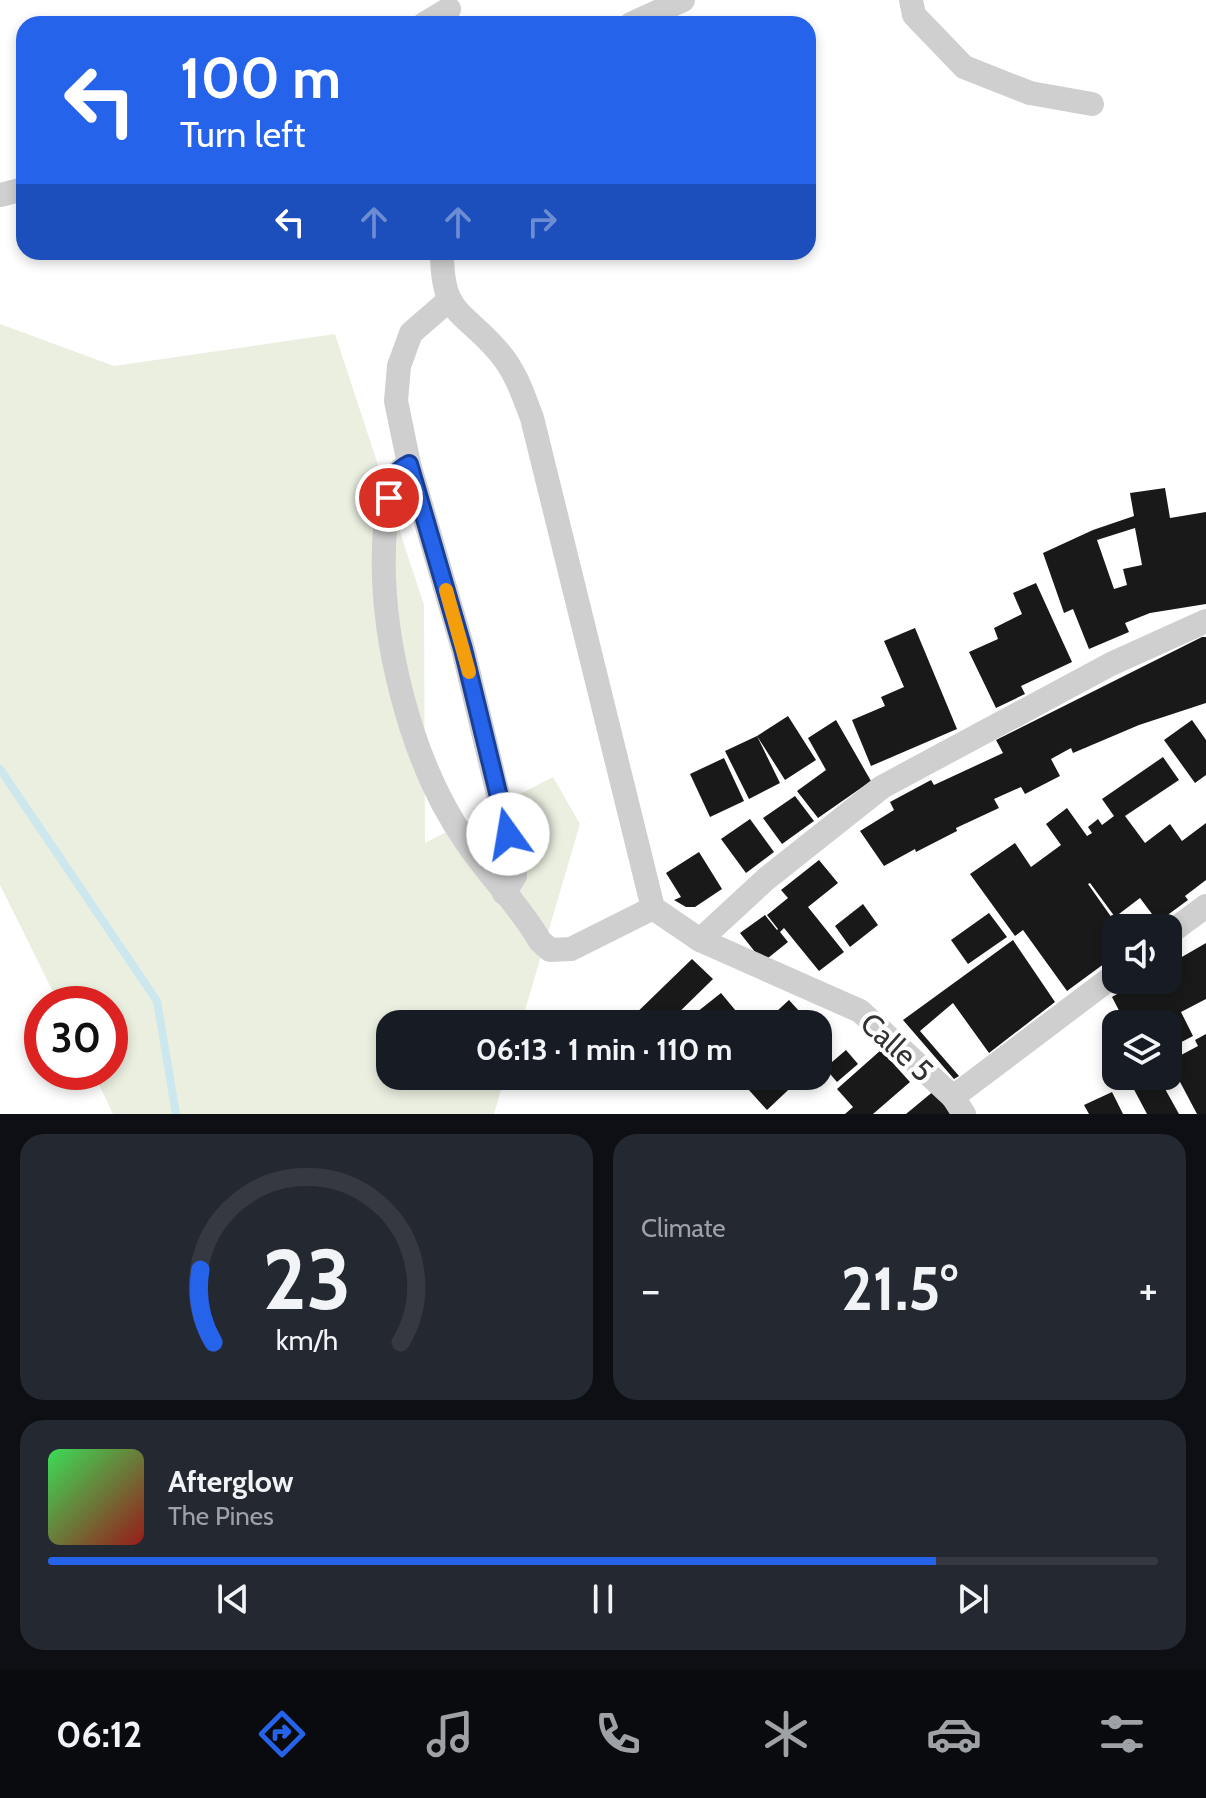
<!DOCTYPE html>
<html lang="en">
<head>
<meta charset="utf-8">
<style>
  :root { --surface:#171b24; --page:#242831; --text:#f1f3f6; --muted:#9ea1a6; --line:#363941; --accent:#2563eb }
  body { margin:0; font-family:Cabin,sans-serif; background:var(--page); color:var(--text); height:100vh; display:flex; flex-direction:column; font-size:30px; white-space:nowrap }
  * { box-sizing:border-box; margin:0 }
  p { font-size:26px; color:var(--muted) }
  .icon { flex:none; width:44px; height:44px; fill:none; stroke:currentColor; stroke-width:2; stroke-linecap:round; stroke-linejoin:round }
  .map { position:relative; height:1114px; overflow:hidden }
  .drawer { display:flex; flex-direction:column; gap:20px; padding:20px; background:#0d0f14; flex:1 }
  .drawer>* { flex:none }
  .top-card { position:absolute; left:16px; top:16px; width:800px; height:244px; border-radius:24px; box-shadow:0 4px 12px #0003; background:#2563eb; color:#fff; overflow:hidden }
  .buttons { position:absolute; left:1102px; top:914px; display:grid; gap:16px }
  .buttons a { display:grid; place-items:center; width:80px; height:80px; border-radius:16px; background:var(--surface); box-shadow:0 4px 12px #0003; font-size:40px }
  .speed { position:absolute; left:24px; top:986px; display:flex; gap:16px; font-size:40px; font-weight:700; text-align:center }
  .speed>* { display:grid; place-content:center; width:104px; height:104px; border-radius:50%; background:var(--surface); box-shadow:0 4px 12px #0003; line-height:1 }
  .speed .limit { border:12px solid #d22; background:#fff; color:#111 }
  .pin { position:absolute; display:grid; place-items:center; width:68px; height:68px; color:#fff; margin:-34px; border:4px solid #fff; border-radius:50%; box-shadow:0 2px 8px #0007 }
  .me { position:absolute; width:88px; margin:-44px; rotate:347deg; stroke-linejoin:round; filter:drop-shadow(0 0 6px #0008) }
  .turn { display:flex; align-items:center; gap:28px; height:168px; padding:0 32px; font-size:36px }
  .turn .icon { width:104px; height:104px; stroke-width:2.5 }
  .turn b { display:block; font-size:56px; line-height:68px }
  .lanes { display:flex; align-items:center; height:76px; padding:0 32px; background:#0003; justify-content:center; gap:40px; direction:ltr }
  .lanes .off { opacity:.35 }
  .big { font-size:60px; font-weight:700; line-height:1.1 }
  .drawer .widget { flex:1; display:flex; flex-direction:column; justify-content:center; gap:12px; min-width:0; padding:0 28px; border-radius:24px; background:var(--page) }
  .drawer .dial { align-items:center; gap:0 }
  .dial svg { height:208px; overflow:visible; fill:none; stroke:var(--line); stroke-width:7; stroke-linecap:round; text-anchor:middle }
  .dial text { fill:var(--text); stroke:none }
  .song { display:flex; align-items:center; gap:24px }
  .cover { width:96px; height:96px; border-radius:12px; background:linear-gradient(135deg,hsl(130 70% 55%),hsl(0 70% 35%)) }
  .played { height:8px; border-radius:4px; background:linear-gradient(90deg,var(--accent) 80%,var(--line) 80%) }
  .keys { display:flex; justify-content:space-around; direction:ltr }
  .heat { display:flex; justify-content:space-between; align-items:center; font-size:44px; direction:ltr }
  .drawer .tiles { flex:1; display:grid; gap:20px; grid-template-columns:1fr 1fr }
  .widget:last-child { grid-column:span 2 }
  .trip { position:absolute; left:376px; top:1010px; width:456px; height:80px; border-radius:24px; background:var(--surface); box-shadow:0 4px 12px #0003; font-weight:700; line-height:80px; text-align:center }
  .tab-bar { display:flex; height:128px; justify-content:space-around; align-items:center; background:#090b0e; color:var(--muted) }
  .tab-bar .icon { width:56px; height:56px }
  .tab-bar .active { color:var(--accent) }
  .tab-bar b { font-size:36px; color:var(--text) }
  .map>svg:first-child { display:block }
  .green { fill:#eaefe0 }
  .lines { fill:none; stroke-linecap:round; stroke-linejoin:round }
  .stream { stroke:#cce7ee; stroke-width:8 }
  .building { fill:#191919; fill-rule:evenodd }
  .minor { stroke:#cfcfcf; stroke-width:24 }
  .route-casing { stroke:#184099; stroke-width:20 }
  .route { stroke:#2563eb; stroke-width:14 }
  .slow { stroke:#f59e0b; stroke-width:14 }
  .labels { text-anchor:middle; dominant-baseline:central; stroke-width:8; stroke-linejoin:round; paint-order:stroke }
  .street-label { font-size:30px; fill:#323232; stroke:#fff }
</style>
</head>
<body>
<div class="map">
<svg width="1206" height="1114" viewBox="0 0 1206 1114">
  <rect width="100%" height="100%" fill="#fff"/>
  <path class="green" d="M0,324l114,42 221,-32 89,271 1,238 128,-66 27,47 -59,200h-131v52h115l-11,38h-381l-20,-42h17v-68h-51l-59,-119z"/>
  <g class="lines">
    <path class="stream" d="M0,769l157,232 19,113"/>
  </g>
  <g class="building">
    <path d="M1165,488l5,30 36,-6v92l-56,9 -25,10 4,9 -40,17 -16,-40 -9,4 -21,-60 50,-23 41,-14 -4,-23zM1135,528l7,37 -19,4 4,16 -13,4 -17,-49z"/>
    <path d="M1036,583l36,79 -51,24 4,8 -29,14 -27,-56 29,-13 -4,-11 28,-14 -9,-21z"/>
    <path d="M915,628l42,101 -86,37 -19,-46 33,-14 -4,-9 23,-10 -20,-46z"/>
    <path d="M1202,637h4v66l-67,22 -66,28 -2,-5 -20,11 9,17 -35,18 -4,-7 -27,12 5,9 -43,20 1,3 -41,21 -1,-3 -31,17 -24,-35 34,-21 -4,-8 41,-22 3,5 69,-32 -7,-13z"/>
    <path d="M788,716l28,44 -31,20 -28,-44 23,47 -31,16 -24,-48 32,-15z"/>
    <path d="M836,720l35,61 -53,37 -21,-27 29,-21 -18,-32z"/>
    <path d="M1192,720l14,20v35l-11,8 -31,-43z"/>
    <path d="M1163,757l16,23 -54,36 20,27 25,-19 12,17 24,-18v57l-21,16 3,4 -30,22 -18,-24 -25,19 -25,-34 -2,1 31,44h-3v27l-49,36 -44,-61 -8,6 -45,-62 45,-31 16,24 30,-22 -15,-21 21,-16 20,28 5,-3 -4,-6 10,-8 4,6 12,-9 -12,-17z"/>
    <path d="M724,758l20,43 -34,16 -20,-43z"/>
    <path d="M795,796l19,25 -32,23 -19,-26z"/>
    <path d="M750,819l24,33 -28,21 -25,-34z"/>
    <path d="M699,852l23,37 -27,18h-9l-12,-7 7,-3 -15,-24z"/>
    <path d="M819,860l19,23 -30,24 36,45 -25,19 -35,-43 -4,4 8,10 -25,20 -23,-29 25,-18 12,15 1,-1 -11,-14 21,-17 -7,-8z"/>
    <path d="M863,904l15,21 -28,22 -15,-21z"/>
    <path d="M989,913l18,24 -39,27 -17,-24z"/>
    <path d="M1013,940l42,62 -66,51 -36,-50 -33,28 39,45 -5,3 -51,-59z"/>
    <path d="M1206,943v56l-25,13 12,24 -25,13v-25h-21l-1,-2 -20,2 -14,-27 29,-17h27v-15z"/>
    <path d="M692,959l21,20 -46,45h-42z"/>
    <path d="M721,993l15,18 -16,13h-22l-6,-8z"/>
    <path d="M789,1000l22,24h-48z"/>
    <path d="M1206,1034v80h-9l-18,-34 -15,7 15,27h-32l-17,-32 12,-6h26v-14l30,-16 -3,-6z"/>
    <path d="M846,1050l12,14 -21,18 -12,-14z"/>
    <path d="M881,1050l29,32 -37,32h-28l8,-7 -16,-18z"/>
    <path d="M762,1076h41l-36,34 -19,-21z"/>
    <path d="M935,1090l19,24h-48z"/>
    <path d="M1112,1092l11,22h-34l-5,-9z"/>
  </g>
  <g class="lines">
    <g class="minor">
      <path d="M911,0l3,15 50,52 66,26 62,11"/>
      <path d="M424,24l25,-15"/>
      <path d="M631,24l52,-24"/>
      <path d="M0,195l24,-6"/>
      <path d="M442,252c0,64 20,57 56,99 17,19 25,43 34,67l121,490 47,32 160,71 93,86 11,17"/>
      <path d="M449,300l-38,33 -12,33 -3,35 13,63 54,185 51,212 1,15 -11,17"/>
      <path d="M409,464c-22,10 -22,43 -24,65 -8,99 24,232 82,314 23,34 53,63 73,98l10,9 21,-1 82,-41"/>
      <path d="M1168,934l38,-28"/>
      <path d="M700,940l66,-61 116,-92 229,-123 95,-43"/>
      <path d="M953,1097l163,-123"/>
    </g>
  </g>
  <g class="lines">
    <g class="route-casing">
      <path id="route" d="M389,498c3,-16 5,-27 20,-34l54,185 45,185"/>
    </g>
    <use href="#route" class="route"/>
    <path class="slow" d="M446,590l23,82"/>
  </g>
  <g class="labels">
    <g class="street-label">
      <text transform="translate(897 1047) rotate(42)">Calle 5</text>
    </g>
  </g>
</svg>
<div class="buttons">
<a><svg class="icon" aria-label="sound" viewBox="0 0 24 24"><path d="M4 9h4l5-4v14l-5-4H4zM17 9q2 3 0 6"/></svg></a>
<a><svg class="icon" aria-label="layers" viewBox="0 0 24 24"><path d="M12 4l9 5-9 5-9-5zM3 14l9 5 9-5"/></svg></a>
</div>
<div class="speed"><div class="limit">30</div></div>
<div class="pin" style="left:389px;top:498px;background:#d93025"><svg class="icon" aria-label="arrive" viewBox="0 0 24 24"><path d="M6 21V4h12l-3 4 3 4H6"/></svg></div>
<svg class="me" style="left:508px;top:834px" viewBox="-20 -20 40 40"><circle r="19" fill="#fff"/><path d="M0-13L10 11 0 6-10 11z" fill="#2563eb"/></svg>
<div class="trip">06:13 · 1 min · 110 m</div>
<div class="top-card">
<div class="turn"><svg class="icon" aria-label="left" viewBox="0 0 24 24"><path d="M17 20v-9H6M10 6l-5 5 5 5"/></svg><div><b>100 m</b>Turn left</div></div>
<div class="lanes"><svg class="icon" aria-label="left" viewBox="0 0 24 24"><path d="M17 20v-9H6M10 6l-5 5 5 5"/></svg><svg class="icon off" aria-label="ahead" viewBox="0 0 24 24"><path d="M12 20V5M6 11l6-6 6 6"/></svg><svg class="icon off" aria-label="ahead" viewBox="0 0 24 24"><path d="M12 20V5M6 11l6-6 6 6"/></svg><svg class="icon off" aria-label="right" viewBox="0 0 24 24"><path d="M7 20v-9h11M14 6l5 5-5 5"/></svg></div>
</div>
</div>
<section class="drawer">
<div class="tiles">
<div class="widget dial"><svg viewBox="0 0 100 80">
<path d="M14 69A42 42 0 1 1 86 69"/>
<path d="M14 69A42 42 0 0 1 9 41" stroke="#2563eb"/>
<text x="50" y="56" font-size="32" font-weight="700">23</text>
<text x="50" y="72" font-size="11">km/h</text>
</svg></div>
<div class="widget"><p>Climate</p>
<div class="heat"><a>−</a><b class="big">21.5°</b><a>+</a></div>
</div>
<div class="widget">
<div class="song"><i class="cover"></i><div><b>Afterglow</b><p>The Pines</p></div></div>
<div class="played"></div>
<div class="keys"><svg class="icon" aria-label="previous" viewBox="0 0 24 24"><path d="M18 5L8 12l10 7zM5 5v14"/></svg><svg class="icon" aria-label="pause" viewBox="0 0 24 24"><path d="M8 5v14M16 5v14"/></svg><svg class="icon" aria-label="next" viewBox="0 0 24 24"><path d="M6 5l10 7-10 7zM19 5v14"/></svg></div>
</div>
</div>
</section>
<nav class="tab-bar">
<b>06:12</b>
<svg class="icon active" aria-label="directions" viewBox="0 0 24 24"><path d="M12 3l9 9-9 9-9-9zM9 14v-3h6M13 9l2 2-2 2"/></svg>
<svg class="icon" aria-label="music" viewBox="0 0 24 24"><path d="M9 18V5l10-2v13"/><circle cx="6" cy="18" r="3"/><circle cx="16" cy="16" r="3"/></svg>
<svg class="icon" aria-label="phone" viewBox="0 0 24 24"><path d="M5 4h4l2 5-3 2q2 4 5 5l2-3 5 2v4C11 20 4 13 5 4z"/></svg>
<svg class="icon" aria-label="climate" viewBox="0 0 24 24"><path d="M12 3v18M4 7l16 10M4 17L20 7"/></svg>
<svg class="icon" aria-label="car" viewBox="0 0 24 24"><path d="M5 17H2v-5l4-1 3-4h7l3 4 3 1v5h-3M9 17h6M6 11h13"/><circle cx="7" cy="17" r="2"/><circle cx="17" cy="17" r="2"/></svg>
<svg class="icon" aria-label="filters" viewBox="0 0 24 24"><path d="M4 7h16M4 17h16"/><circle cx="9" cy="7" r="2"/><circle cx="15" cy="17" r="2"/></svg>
</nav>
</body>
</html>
